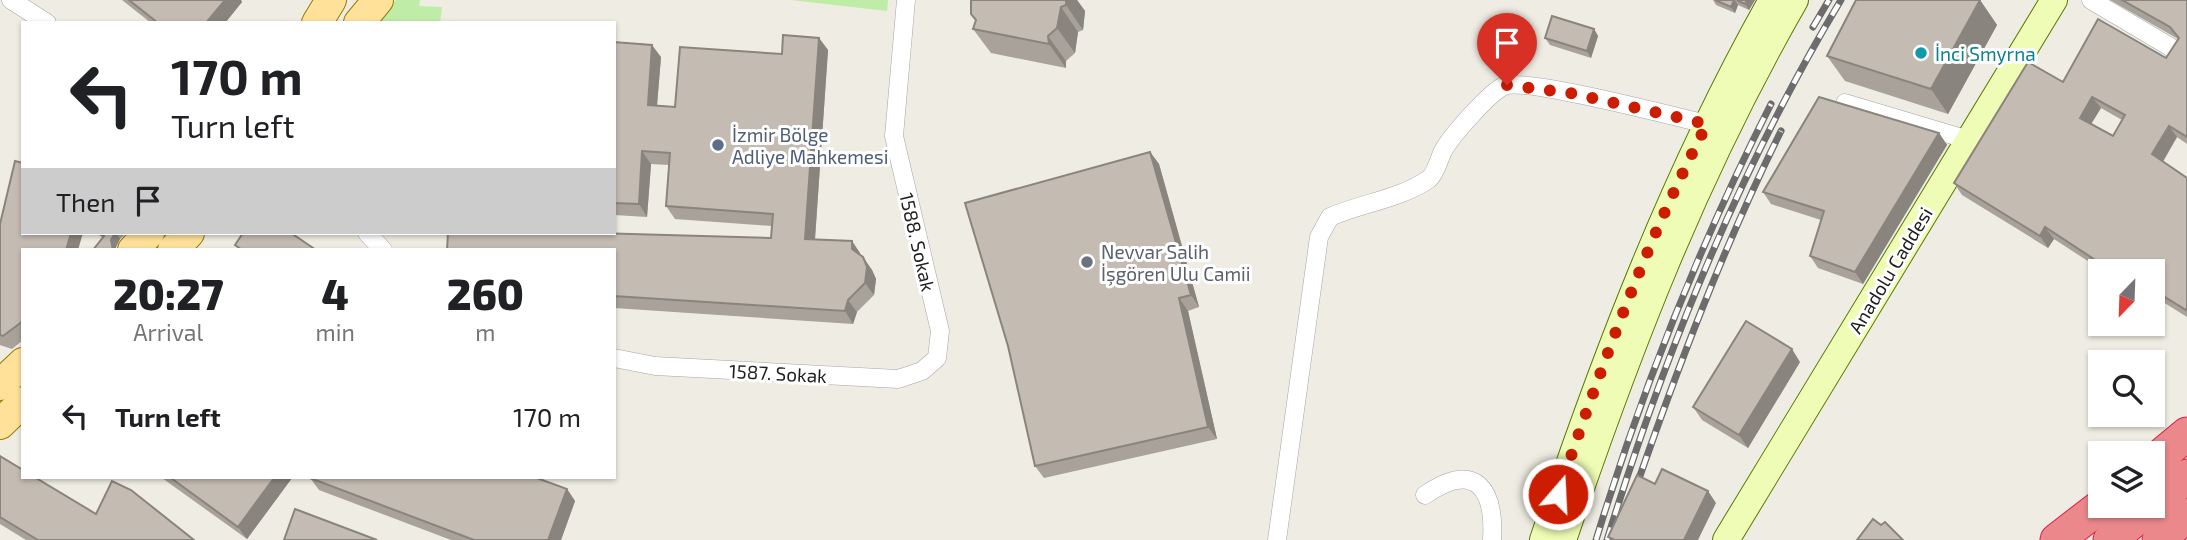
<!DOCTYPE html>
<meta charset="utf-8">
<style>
:root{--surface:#fff;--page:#f6f6f6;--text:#202124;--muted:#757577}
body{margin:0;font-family:"Exo 2",sans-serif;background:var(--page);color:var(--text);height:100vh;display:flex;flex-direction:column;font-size:26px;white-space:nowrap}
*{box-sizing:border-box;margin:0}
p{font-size:23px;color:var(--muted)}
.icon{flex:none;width:38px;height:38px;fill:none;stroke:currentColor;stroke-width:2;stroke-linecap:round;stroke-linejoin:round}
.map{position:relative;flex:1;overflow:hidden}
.panel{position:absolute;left:21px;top:248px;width:595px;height:231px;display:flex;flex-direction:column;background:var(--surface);border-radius:0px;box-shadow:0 2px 5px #0004}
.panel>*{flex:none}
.top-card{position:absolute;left:21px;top:21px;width:595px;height:214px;border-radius:0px;box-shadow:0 2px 5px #0004;background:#fff;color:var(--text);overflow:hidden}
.needle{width:46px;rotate:203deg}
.fabs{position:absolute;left:2088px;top:259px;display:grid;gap:14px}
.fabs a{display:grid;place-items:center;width:77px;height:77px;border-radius:0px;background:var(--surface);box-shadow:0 2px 5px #0004;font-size:35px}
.pin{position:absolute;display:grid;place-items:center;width:60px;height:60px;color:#fff;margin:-72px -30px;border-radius:50% 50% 50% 0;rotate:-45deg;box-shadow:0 0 7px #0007}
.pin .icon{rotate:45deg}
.me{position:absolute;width:77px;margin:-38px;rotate:19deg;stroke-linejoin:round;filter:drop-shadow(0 0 5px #0008)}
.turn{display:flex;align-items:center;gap:24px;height:147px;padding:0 35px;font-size:32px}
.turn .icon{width:91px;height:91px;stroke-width:2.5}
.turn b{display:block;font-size:49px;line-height:60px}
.then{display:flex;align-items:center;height:66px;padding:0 35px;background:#0003;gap:14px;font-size:26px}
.eta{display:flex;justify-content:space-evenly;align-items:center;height:119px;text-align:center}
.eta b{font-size:42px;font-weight:800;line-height:49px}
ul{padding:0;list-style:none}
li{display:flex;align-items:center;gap:21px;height:98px;padding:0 35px}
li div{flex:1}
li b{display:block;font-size:26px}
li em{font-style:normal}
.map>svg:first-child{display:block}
</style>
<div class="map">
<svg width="2187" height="540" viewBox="0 0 2187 540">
<rect width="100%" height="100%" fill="#efede3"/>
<g fill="#bfeca7">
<path d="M 396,0 L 420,0 L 419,6 L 442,7 L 440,23 L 377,23 Z"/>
<path d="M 791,0 L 888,0 L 887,11 Z"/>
</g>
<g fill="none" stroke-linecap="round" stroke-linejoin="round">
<defs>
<g id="street">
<path d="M 11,0 L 47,23"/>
<path d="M 2091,0 L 2172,48"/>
<path d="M 1845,103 L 1969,140"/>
<path d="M 367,233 L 383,250"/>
<path d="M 614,358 L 655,366 L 898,379 L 922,371 L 937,358 L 940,331 L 894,136 L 906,0"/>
<path d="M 1425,495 C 1476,460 1495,489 1492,540"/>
<path d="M 1277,540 L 1319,237 L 1330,217 C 1362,203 1400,199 1429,179 C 1436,173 1439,159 1443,151 C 1451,136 1490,92 1504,86 C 1524,77 1676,117 1707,124"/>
</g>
<g id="secondary">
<path d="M 1543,540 C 1606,353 1675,172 1772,0"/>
<path d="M 1563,540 C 1628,349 1694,176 1795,0"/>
<path d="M 1726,540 L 2054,0"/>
</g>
<g id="primary">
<path d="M 317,23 L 331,0"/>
<path d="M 359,23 L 378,0"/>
<path d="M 133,250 L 149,233"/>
<path d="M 173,250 L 189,233"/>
<path d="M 0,385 L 23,363"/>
<path d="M 0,424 L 23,402"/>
</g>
<g id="highway">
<path d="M 2152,463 L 2187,434"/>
<path d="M 2152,505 L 2187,476"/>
<path d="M 2057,540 L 2101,506"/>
<path d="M 2110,540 L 2152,506"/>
<path d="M 2159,540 L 2187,515"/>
</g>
</defs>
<use href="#street" stroke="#a5a5a5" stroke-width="19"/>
<use href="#secondary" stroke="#5b7901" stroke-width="28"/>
<use href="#primary" stroke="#987b00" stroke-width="32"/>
<use href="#highway" stroke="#e11d44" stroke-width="35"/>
<use href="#street" stroke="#fff" stroke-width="18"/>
<use href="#secondary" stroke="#eefcb5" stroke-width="26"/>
<use href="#primary" stroke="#ffe199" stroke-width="30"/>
<use href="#highway" stroke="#ea888c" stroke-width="33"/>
<defs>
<g id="rail">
<path d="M 1813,27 L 1829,0"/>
<path d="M 1634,493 C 1677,369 1723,248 1781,131"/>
<path d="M 1596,540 C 1642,389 1700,244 1771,104"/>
<path d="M 1607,540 C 1665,352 1740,168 1841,0"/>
</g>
</defs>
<use href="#rail" stroke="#6c6c6c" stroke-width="7"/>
<use href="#rail" stroke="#fff" stroke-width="4.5" stroke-dasharray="13" stroke-linecap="butt"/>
</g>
<g fill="#a9a29a" fill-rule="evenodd">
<path d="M 122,0 L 241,0 L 242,2 L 225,23 L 151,23 Z"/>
<path d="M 1077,0 L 1085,11 L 1083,30 L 1078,32 L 1075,53 L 1066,61 L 1066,68 L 991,53 L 973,29 Z"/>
<path d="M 1713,0 L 1755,0 L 1749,10 L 1738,5 L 1735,13 L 1716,5 Z"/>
<path d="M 1980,0 L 1997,25 L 1948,114 L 1845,81 L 1827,56 Z"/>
<path d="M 2110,0 L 2187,0 L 2187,144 L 2177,137 L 2163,162 L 2187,178 L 2187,317 L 2155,297 L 2152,301 L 2152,271 L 2103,271 L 2054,239 L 2048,248 L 1962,195 L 1954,183 L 2063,82 L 2166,58 L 2178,39 ZM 2101,108 L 2122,120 L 2113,136 L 2091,124 Z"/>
<path d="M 1594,29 L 1598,36 L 1591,58 L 1550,45 L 1545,38 Z"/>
<path d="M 819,38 L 828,50 L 815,240 L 852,241 L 861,255 L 872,270 L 876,279 L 874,295 L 857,312 L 853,324 L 614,308 L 614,250 L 771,238 L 772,226 L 675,219 L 666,206 L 669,165 L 651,164 L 647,217 L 614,215 L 614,42 L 661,57 L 657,105 L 675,107 L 782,54 Z"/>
<path d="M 1939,133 L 1947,145 L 1863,284 L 1818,268 L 1810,256 L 1821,220 L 1771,204 L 1763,192 Z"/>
<path d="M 1150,152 L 1159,164 L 1199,307 L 1188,311 L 1217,439 L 1044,478 L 1035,466 Z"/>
<path d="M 0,224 L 23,250 L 23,340 L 12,349 L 0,345 Z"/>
<path d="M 96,233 L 126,233 L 120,239 L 116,247 Z"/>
<path d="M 1800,362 L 1748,448 L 1702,420 L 1693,407 Z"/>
<path d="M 0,456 L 96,514 L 194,540 L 26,540 L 0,524 Z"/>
<path d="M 162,478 L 292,478 L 247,539 Z"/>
<path d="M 310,478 L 567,489 L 575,501 L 561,540 L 451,540 L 319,490 Z"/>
</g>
<g fill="#89847d">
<path d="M 225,0 L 241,0 L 242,2 L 225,23 L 206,23 Z"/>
<path d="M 1066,0 L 1077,0 L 1085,11 L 1083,30 L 1066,5 Z"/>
<path d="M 1734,0 L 1735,0 L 1738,5 L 1735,13 L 1731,7 Z"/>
<path d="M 1747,0 L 1755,0 L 1749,10 L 1745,4 Z"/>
<path d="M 1980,0 L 1997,25 L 1948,114 L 1931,89 Z"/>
<path d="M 1061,7 L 1078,32 L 1075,53 L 1057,28 Z"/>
<path d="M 1594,29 L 1598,36 L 1591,58 L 1587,51 Z"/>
<path d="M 1048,36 L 1066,61 L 1066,68 L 1049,44 Z"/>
<path d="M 819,38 L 828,50 L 814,252 L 805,239 Z"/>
<path d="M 652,45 L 661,57 L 656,117 L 648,105 Z"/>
<path d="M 2092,97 L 2101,108 L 2088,129 L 2080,118 Z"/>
<path d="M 2169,126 L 2177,137 L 2160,166 L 2152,154 Z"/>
<path d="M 1939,133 L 1947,145 L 1863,284 L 1855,272 Z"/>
<path d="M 642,151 L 651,164 L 647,217 L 639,204 Z"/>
<path d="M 1150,152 L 1159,164 L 1199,307 L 1191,295 Z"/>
<path d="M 2045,227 L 2054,239 L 2048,248 L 2040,236 Z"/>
<path d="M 71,233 L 83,233 L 78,250 L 66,250 Z"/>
<path d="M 115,233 L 116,233 L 120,239 L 116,247 L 116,250 L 113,250 L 111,240 Z"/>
<path d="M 852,241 L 860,253 L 861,261 L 852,249 Z"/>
<path d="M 863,257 L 872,270 L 876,279 L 874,295 L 865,283 Z"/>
<path d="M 1179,298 L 1188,311 L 1217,439 L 1208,427 Z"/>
<path d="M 848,300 L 857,312 L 853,324 L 845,311 Z"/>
<path d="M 1792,349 L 1800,362 L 1748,448 L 1739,435 Z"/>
<path d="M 274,478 L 292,478 L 247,539 L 238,527 Z"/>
<path d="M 567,489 L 575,501 L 561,540 L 548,540 Z"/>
<path d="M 1708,491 L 1716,503 L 1698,540 L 1684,540 Z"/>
</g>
<g fill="#c4bcb3" stroke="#89847d" stroke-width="2" fill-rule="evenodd">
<path d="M 129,0 L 225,0 L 206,23 L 158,23 Z"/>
<path d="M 971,0 L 1066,0 L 1066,5 L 1061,7 L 1057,28 L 1048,36 L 1049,44 L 973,29 L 976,20 L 971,14 Z"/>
<path d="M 1715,0 L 1734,0 L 1731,7 Z"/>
<path d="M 1737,0 L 1747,0 L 1745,4 Z"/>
<path d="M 1856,0 L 1980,0 L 1931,89 L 1827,56 Z"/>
<path d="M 2122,0 L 2187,0 L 2187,137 L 2169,126 L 2152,154 L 2187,178 L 2187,308 L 2186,310 L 2152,289 L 2152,271 L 2112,271 L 2045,227 L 2040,236 L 1954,183 L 2028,62 L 2063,82 L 2098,19 L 2166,58 L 2179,38 L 2170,27 ZM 2092,97 L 2125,115 L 2113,136 L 2080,118 Z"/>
<path d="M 1552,16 L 1594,29 L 1587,51 L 1545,38 Z"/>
<path d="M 783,35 L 819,38 L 805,239 L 852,241 L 852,249 L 863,257 L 867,267 L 865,283 L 848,300 L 845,311 L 614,296 L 614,250 L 447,250 L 448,233 L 596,233 L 771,238 L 773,214 L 666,206 L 670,153 L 642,151 L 639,204 L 614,203 L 614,42 L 652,45 L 648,105 L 675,107 L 680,47 L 782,54 Z"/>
<path d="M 1819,97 L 1939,133 L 1855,272 L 1810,256 L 1824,211 L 1763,192 Z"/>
<path d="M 1150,152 L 1191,295 L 1179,298 L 1208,427 L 1035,466 L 1008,346 L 965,203 Z"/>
<path d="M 15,161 L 23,163 L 23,233 L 71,233 L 66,250 L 23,250 L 23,321 L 3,336 L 0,335 L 0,224 Z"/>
<path d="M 99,233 L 115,233 L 111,240 L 113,250 L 93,250 L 104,236 Z"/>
<path d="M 243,233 L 291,233 L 316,250 L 242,250 L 235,245 Z"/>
<path d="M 1746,321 L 1792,349 L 1739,435 L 1693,407 Z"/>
<path d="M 0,456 L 23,470 L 23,478 L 36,478 L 96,514 L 112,481 L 131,490 L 194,540 L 38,540 L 0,517 Z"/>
<path d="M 1662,469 L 1708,491 L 1684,540 L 1612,540 L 1613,539 L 1608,537 L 1637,475 L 1655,484 Z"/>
<path d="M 171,478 L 274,478 L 238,527 Z"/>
<path d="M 310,478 L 537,478 L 567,489 L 548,540 L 474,540 Z"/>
<path d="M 295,509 L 377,540 L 284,540 Z"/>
<path d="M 1873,519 L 1881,525 L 1885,522 L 1903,540 L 1857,540 Z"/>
</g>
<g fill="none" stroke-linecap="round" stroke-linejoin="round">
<path stroke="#cc1d00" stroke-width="12" stroke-dasharray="0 21.6" d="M 1507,85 L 1570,93 L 1707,124 C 1646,242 1601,368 1558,494"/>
</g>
<circle fill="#0f9aa8" stroke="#fff" stroke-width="2.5" cx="1921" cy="53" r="7"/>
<circle fill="#5c6f8a" stroke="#fff" stroke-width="2.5" cx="718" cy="145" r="7"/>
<circle fill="#6b7280" stroke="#fff" stroke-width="2.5" cx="1087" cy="262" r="7"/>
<g text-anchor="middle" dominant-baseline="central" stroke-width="6" stroke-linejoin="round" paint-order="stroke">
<g font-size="19" fill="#0d838f" stroke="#fff" text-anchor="start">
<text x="1935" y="53">İnci Smyrna</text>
</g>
<g font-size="19" fill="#4e5e75" stroke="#fff" text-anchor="start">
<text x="732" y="134">İzmir Bölge<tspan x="732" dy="22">Adliye Mahkemesi</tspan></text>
</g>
<g font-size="19" fill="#1e1e1e" stroke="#fff">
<text transform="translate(918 242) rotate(77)">1588. Sokak</text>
<text transform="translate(1890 270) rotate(-59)">Anadolu Caddesi</text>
<text transform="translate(778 373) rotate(3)">1587. Sokak</text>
</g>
<g font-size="19" fill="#5b616d" stroke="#fff" text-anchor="start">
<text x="1101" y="251">Nevvar Salih<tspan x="1101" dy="22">İşgören Ulu Camii</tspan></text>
</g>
</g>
</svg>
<div class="fabs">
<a><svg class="needle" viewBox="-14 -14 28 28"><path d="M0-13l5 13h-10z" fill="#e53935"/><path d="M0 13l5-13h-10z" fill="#757577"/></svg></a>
<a><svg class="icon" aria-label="search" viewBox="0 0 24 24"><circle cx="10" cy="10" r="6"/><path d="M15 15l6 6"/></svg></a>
<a><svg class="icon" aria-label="layers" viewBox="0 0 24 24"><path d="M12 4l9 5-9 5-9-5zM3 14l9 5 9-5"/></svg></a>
</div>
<div class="pin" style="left:1507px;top:85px;background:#d93025"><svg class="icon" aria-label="arrive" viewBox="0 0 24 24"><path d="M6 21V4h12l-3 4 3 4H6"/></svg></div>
<svg class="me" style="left:1558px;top:494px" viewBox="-20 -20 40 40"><circle r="17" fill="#cc1d00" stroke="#fff" stroke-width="3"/><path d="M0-11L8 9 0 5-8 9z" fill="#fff"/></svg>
<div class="top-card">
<div class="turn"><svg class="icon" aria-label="left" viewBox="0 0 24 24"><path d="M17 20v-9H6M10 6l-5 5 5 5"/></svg><div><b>170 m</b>Turn left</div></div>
<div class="then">Then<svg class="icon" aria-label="arrive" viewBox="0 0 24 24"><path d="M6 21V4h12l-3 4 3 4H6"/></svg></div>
</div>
<section class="panel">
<div class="eta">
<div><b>20:27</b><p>Arrival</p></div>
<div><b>4</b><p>min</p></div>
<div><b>260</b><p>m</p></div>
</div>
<ul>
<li><svg class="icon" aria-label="left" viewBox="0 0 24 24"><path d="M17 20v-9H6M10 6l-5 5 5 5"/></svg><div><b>Turn left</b></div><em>170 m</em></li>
</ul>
</section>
</div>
